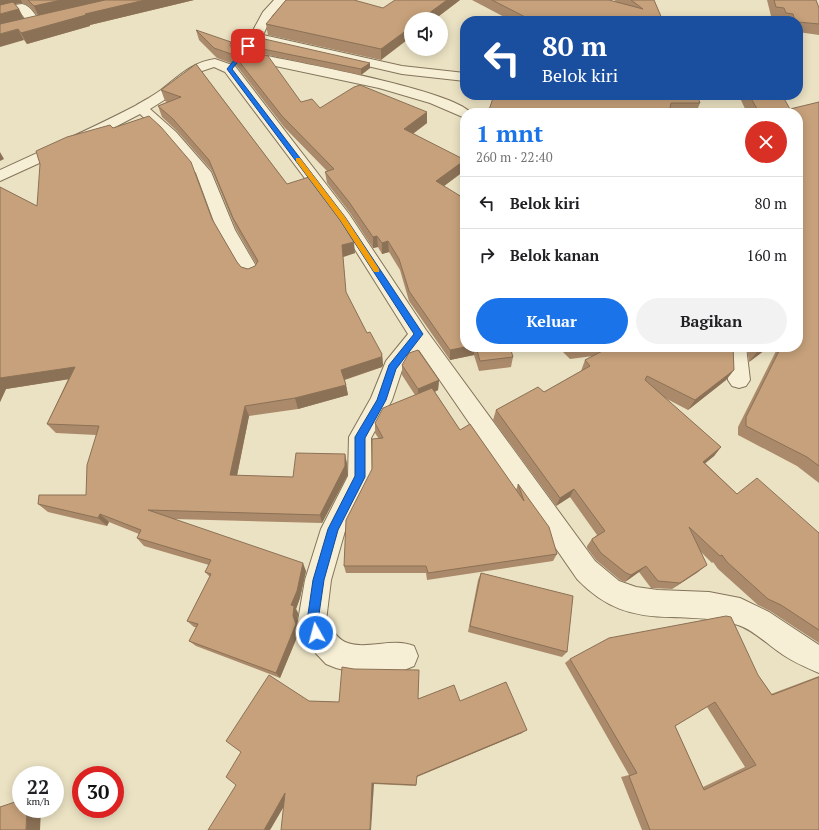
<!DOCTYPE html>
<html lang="id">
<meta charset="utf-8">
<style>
:root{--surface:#fff;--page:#f2f2f2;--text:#202124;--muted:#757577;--line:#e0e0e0;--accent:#1a73e8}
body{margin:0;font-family:"PT Serif",serif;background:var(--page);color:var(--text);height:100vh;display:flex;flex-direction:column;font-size:15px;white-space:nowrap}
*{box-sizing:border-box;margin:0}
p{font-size:13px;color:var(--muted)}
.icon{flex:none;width:22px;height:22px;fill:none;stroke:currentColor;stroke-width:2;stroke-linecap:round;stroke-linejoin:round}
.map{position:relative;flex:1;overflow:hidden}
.drawer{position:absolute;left:460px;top:108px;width:343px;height:244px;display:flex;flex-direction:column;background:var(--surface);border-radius:16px;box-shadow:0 2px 10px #0003}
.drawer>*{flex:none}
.guide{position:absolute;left:460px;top:16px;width:343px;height:84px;border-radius:16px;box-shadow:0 2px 10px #0003;background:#1a4fa0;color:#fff;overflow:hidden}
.controls{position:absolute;left:404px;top:12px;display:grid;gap:8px}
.controls a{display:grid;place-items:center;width:44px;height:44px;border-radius:50%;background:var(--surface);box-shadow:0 2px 10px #0003;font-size:20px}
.speed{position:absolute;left:12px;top:766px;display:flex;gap:8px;font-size:20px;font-weight:700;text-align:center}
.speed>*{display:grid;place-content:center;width:52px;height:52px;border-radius:50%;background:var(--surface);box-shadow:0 2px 10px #0003;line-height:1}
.speed small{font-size:10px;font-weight:400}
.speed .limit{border:6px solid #d22;background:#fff;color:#111}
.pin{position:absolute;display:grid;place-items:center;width:34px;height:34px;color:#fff;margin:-17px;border-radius:8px;box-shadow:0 2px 6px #0006}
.me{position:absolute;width:44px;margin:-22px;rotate:353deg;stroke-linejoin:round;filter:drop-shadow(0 0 3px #0008)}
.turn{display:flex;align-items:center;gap:14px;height:84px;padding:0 16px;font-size:18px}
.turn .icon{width:52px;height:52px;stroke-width:2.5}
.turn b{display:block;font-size:28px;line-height:34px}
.round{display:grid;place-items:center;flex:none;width:42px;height:42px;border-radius:21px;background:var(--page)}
.headline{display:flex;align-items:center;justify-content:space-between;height:68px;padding:0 16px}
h1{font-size:24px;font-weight:700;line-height:30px;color:var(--accent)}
.primary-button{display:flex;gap:8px;margin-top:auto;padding:8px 16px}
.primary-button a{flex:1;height:46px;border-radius:24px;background:var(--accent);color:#fff;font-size:16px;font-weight:700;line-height:46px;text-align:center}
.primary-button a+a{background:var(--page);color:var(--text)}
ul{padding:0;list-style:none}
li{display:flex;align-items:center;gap:12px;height:52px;padding:0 16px;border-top:1px solid var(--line)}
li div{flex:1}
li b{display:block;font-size:15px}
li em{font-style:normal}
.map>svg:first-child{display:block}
</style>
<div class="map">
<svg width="819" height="830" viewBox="0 0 819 830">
<rect width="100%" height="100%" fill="#ebe2c3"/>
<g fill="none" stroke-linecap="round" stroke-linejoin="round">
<defs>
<g id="street">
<path d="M 274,0 L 286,0 L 272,16 L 263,35 L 402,66 L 465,73 L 465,81 L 402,74 L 259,41 L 251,51 L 243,51 L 241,48 L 250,36 L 263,12 Z"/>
<path d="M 22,4 C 31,6 36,16 41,23 L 39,26 L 31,26 L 19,11 L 0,15 L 0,7 Z"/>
<path d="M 242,51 C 280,59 452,89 471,113 L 465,113 L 465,118 L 430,103 L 379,88 L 237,58 L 236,55 L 237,52 Z"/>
<path d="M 215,59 L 235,66 L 349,214 L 426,330 L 595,561 L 619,581 L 636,587 L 658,590 L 709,592 L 740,598 L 769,612 L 819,645 L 819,673 C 805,667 791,661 779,652 C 766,643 753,630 738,625 C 717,618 694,618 672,617 C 632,617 605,608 577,579 L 419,350 L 402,370 L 392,400 L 371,438 L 372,477 L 345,531 L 331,580 L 326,621 L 327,624 C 332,630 338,639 345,642 C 366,651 392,637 414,646 L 418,656 L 414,666 L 404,670 L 356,673 L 336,668 L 326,664 L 306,643 L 298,621 L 305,580 L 321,529 L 348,476 L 349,437 L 371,398 L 386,361 L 408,334 L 337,221 L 225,72 L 214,67 L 202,71 L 169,97 L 150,109 L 176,132 L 211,172 L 235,230 L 260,273 L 257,277 L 251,279 L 245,277 L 242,273 L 217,230 L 196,173 L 166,138 L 140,114 L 92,139 L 0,181 L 0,170 C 45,149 91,129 135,106 C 143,101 153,96 161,90 C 178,77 192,62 215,59 Z"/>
<path d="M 726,347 L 746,347 L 750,380 L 746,386 L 739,388 L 732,386 L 728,380 Z"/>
</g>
</defs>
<use href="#street" stroke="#83745b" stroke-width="2"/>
<use href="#street" fill="#f6efd5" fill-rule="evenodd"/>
</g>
<g fill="#aa8a6a" fill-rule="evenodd">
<path d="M 0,0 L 194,0 L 90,25 L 90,26 L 27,44 L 24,40 ZM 22,3 L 29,6 L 38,16 L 24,19 L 19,9 L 15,4 Z"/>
<path d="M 460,0 L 435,19 L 411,19 L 381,60 L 268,35 L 266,24 L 383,8 Z"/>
<path d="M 472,0 L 609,0 L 617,2 L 614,0 L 654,0 L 663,21 L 512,21 Z"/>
<path d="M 767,0 L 816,0 L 819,8 L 819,35 L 798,32 L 798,21 L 780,21 L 779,17 L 771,16 Z"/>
<path d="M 196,30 L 232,49 L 301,102 L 320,108 L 427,112 L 427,123 L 413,134 L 464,171 L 444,186 L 465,347 L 519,347 L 510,348 L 513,357 L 511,367 L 479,371 L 474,355 L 450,360 L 409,301 L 400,270 L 389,252 L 382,254 L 378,247 L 373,248 L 350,213 L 327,183 L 325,172 L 327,171 L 284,127 L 236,65 L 217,58 L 199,40 Z"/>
<path d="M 253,47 L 370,68 L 361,75 L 254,52 Z"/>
<path d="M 196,64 L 287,184 L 355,253 L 343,257 L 346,293 L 367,333 L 382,354 L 383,365 L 382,367 L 345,380 L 348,395 L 298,409 L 249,416 L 237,476 L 293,477 L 345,454 L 347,464 L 347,476 L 322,523 L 174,519 L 306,571 L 300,598 L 296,609 L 298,613 L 297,622 L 300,630 L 280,678 L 196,646 L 189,641 L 196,627 L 194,627 L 187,621 L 210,577 L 205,572 L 209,565 L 144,546 L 137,538 L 139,534 L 109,522 L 107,526 L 48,512 L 38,504 L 86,495 L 96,435 L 56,433 L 47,424 L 68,379 L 6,389 L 0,402 L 0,187 L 37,206 L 113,128 L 212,219 L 237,262 L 241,267 L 248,269 L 255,266 L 256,264 L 236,229 L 212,171 L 177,131 L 162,117 L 158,106 L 167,102 L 165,101 L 161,90 Z"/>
<path d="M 494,95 L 700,103 L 696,113 L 488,113 Z"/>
<path d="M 741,95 L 749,95 L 790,109 L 819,102 L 819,483 L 797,466 L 738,435 L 738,427 L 778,347 L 798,347 L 798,113 L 747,113 L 740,98 Z"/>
<path d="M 558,347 L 733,347 L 734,370 L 726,380 L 688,410 L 665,398 L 721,447 L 714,456 L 705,463 L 737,494 L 819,533 L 819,643 L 770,611 L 758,605 L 718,569 L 713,562 L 712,563 L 701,552 L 698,572 L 672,589 L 651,588 L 639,572 L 625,582 L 620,580 L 596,560 L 587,548 L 587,546 L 592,539 L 597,535 L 570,497 L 556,506 L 493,420 L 496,410 L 544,392 L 581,371 L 585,360 L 593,356 L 570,359 Z"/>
<path d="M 747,347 L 769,347 L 749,362 Z"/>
<path d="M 402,365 L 439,380 L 438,390 L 435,392 L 460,430 L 516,490 L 518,484 L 557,554 L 553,561 L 427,580 L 426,573 L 346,573 L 344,566 L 372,469 L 379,439 L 375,433 L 375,423 L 415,395 L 402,375 Z"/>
<path d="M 481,573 L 567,652 L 562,657 L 468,632 L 478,580 Z"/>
<path d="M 570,659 L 758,675 L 771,694 L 819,676 L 819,830 L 642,830 L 621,777 L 629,775 L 565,663 ZM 707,707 L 745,767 L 703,787 L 675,726 Z"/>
<path d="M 418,699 L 460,701 L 522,733 L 417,777 L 416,786 L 374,784 L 284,806 L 270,830 L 309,701 L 339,702 Z"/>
</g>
<g fill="#8b7156">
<path d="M 0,0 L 21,0 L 22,3 L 0,6 Z"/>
<path d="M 61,0 L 114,0 L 39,17 L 34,6 Z"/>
<path d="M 145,0 L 194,0 L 90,25 L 90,26 L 27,44 L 21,33 L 85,14 Z"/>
<path d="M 447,0 L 460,0 L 435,19 L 421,19 Z"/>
<path d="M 19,9 L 24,20 L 0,26 L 0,14 Z"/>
<path d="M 411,27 L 411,37 L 381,60 L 381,49 Z"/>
<path d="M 18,29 L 24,40 L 0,47 L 0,34 Z"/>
<path d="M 370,63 L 370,68 L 361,75 L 361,69 Z"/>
<path d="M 427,112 L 427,123 L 404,140 L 404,129 Z"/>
<path d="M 0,152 L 4,159 L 0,161 Z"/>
<path d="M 465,160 L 464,171 L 436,192 L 436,181 Z"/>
<path d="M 377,236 L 378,247 L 373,248 L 373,237 Z"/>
<path d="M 388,241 L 389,252 L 382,254 L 382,243 Z"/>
<path d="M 354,242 L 355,253 L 343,257 L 347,303 L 342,245 Z"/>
<path d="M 465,347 L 475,347 L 474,355 L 450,360 L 450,350 Z"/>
<path d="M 764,347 L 769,347 L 749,362 L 757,352 Z"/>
<path d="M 382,354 L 383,365 L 382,367 L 343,380 L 341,370 Z"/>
<path d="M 75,367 L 83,377 L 6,389 L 0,402 L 0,378 Z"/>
<path d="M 734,370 L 726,380 L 688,410 L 695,400 Z"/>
<path d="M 439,380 L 438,390 L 418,399 L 418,389 Z"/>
<path d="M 346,385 L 348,395 L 298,409 L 295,398 Z"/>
<path d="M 245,406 L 249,416 L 235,485 L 230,475 Z"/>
<path d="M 721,447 L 714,456 L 696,471 L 703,462 Z"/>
<path d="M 345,454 L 347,464 L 347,476 L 322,523 L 320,515 Z"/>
<path d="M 574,489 L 570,497 L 556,506 L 560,498 Z"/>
<path d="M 100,514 L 109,522 L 107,526 L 98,518 Z"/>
<path d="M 303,563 L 306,571 L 300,598 L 296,609 L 298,613 L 297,622 L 300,630 L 280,678 L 276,673 L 293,616 L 291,605 Z"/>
<path d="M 707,565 L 698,572 L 672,589 L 680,583 Z"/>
<path d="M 646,566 L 639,572 L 625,582 L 631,575 Z"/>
<path d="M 527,730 L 522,733 L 416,777 L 417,776 Z"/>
<path d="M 372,783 L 374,784 L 371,830 L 370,830 Z"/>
<path d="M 285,793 L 291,794 L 270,830 L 264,830 Z"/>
<path d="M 27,809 L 41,809 L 40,830 L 26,830 Z"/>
</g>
<g fill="#c6a17b" stroke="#8b7156" fill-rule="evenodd">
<path d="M 28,0 L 61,0 L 34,6 Z"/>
<path d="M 105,0 L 145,0 L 85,14 L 86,15 L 21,33 L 18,29 L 0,34 L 0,24 Z"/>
<path d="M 286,0 L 354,0 L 383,8 L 395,0 L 447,0 L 421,19 L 411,19 L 411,27 L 381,49 L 266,24 Z"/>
<path d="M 492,0 L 609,0 L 643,9 L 631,0 L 654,0 L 663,21 L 533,21 Z"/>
<path d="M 774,0 L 816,0 L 819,8 L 819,24 L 798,22 L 798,21 L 795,21 L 793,14 L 786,13 L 784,8 L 776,7 Z"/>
<path d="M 13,2 L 19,9 L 0,14 L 0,5 Z"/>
<path d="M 196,30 L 231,42 L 230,45 L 232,49 L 268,56 L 301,102 L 312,99 L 320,108 L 354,87 L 360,85 L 427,112 L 404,129 L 465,160 L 436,181 L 465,199 L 465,347 L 450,350 L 409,291 L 399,259 L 388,241 L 382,243 L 377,236 L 373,237 L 349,202 L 325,172 L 334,169 L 282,116 L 234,55 L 214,48 Z"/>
<path d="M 260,38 L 370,63 L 361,69 L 253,47 Z"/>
<path d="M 196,64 L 287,184 L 309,177 L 334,210 L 354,242 L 342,245 L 346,292 L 367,333 L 370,332 L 382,354 L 381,357 L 341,370 L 346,385 L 295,398 L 245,406 L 230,475 L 293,477 L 296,453 L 345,454 L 345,466 L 320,515 L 148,510 L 303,563 L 297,591 L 291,605 L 294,606 L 293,616 L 296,624 L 276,673 L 189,641 L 198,624 L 187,621 L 211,574 L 205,572 L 211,560 L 137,538 L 141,530 L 100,514 L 98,518 L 38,504 L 39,495 L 86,495 L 87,465 L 99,426 L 47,424 L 75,367 L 0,378 L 0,187 L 37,206 L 40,164 L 36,151 L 67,137 L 110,125 L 113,128 L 149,116 L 161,127 L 191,162 L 212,219 L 237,262 L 241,267 L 248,269 L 255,266 L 258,261 L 233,218 L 209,160 L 173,119 L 158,106 L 181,97 L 161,90 Z"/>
<path d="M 494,95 L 697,95 L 700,103 L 671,103 L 669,113 L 488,113 Z"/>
<path d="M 749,95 L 782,95 L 790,109 L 819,102 L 819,466 L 807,457 L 746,426 L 746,417 L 781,347 L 798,347 L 798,113 L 760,113 L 756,107 Z"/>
<path d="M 476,347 L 510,347 L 513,357 L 480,361 Z"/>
<path d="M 572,347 L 591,347 L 574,349 Z"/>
<path d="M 610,347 L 733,347 L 734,370 L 695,400 L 647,376 L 645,380 L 721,447 L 703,462 L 737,494 L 757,478 L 819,533 L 819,630 L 781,605 L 768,599 L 727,562 L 722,555 L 720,556 L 689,527 L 707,565 L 680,583 L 658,581 L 646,566 L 631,575 L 626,573 L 601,553 L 592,540 L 592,539 L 605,531 L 574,489 L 560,498 L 496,410 L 538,387 L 544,392 L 590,366 L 585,360 Z"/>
<path d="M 756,347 L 764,347 L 757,352 Z"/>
<path d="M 418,350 L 439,380 L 418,389 L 402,365 L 409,353 Z"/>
<path d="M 432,388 L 460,430 L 470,424 L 524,501 L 518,484 L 549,527 L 557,554 L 428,573 L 426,566 L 344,566 L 346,520 L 372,469 L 372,439 L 383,438 L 375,423 L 383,408 Z"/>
<path d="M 481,573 L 573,596 L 567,652 L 470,626 Z"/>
<path d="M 726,616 L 731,617 L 758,675 L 772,695 L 819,677 L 819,830 L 650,830 L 629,776 L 637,773 L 570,659 L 609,638 ZM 715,702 L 756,765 L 704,790 L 675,726 Z"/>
<path d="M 342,667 L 354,669 L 419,670 L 418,699 L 454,685 L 460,701 L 506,682 L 527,730 L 417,776 L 416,785 L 372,783 L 370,830 L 281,830 L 285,793 L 264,830 L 208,830 L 236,785 L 226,777 L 241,752 L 226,741 L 269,675 L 309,701 L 339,702 Z"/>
<path d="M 21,800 L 21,809 L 27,809 L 26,830 L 0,830 L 0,807 Z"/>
</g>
<path fill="#1a73e8" stroke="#114b97" d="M 246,45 L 251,46 L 232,69 L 345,217 L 423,334 L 396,369 L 386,400 L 365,438 L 365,477 L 338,530 L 324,580 L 318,621 L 322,633 L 320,637 L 316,639 L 312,637 L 307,621 L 313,580 L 328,529 L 355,476 L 355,437 L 377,400 L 389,365 L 414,334 L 340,220 L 227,69 Z"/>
<path fill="#f59e0b" d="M 296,158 L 300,158 L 345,217 L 379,269 L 379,272 L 374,272 L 340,220 L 296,161 Z"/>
</svg>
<div class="controls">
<a><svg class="icon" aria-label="sound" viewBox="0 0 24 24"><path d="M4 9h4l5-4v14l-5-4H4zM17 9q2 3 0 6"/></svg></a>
</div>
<div class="speed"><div>22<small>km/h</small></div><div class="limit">30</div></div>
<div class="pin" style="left:248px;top:46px;background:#d93025"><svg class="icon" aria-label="arrive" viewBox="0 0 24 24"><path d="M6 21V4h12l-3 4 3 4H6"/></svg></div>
<svg class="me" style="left:316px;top:633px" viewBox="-20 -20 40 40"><circle r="17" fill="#1a73e8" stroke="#fff" stroke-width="3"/><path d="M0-11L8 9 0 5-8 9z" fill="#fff"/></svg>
<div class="guide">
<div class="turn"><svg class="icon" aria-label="left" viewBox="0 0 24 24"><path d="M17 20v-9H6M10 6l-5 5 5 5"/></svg><div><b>80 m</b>Belok kiri</div></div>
</div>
<section class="drawer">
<div class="headline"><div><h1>1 mnt</h1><p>260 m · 22:40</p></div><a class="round" style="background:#d93025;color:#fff"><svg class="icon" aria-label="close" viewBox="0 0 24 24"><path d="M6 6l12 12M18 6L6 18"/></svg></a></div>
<ul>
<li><svg class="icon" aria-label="left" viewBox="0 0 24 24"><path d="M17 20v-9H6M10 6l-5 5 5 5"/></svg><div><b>Belok kiri</b></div><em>80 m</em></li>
<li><svg class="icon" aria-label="right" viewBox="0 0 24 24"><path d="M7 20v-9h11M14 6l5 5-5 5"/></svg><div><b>Belok kanan</b></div><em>160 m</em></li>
</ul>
<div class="primary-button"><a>Keluar</a><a>Bagikan</a></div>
</section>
</div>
